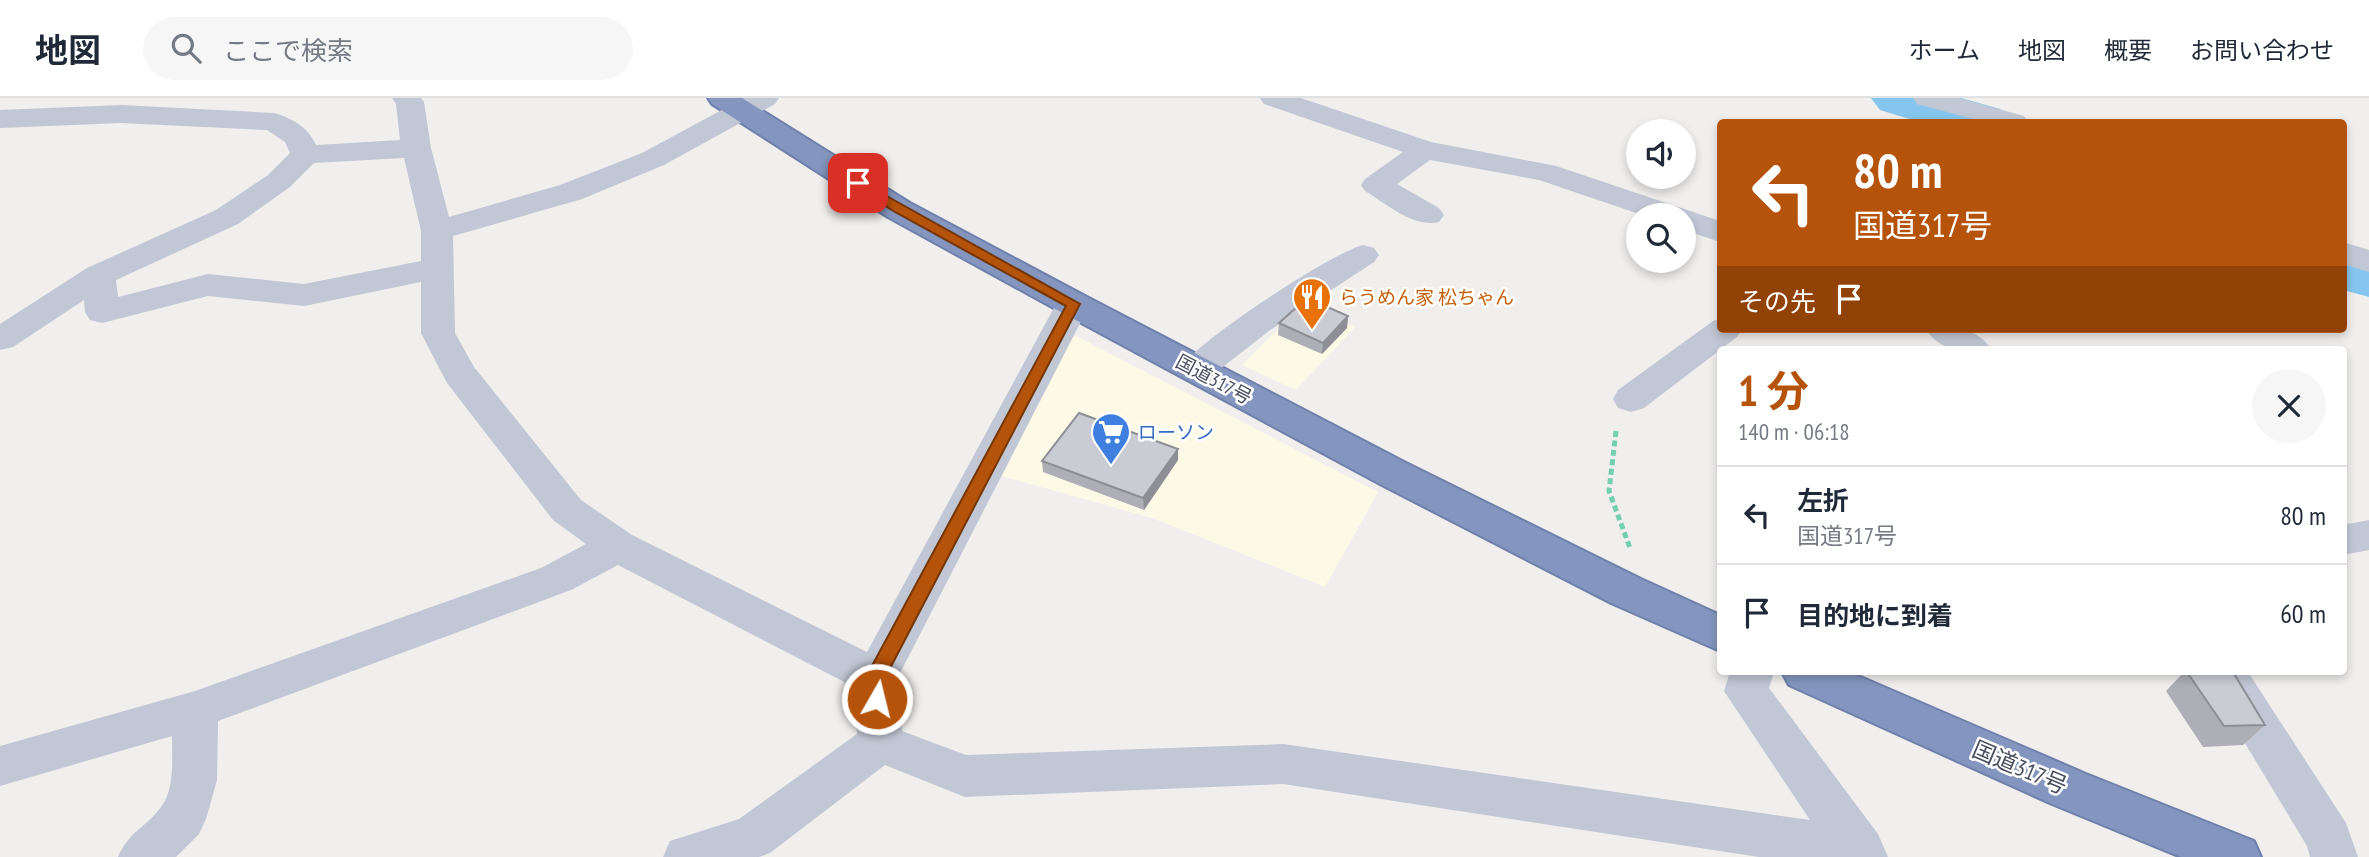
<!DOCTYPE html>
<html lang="ja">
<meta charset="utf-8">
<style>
:root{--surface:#fff;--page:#f6f6f7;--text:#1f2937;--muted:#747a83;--line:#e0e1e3;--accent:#b45309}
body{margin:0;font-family:"PT Sans Narrow","Noto Sans JP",sans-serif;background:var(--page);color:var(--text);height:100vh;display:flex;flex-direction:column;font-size:26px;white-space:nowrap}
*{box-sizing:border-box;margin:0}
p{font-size:23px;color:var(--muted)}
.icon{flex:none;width:38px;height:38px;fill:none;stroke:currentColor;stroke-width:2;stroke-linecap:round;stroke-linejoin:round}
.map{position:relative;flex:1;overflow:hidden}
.sheet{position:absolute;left:1717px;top:248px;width:630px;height:329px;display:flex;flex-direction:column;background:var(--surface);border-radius:7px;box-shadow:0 4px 10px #0003}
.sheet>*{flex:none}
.guide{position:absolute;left:1717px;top:21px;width:630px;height:214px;border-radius:7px;box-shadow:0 4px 10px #0003;background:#b45309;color:#fff;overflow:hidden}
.buttons{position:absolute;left:1626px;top:21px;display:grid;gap:14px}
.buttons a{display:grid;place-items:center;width:70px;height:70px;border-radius:50%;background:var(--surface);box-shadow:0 4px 10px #0003;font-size:35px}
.pin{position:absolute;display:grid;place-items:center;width:60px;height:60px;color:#fff;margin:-30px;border-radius:14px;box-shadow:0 4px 10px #0006}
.me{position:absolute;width:77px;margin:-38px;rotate:8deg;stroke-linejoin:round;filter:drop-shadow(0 0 5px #0008)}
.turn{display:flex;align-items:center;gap:24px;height:147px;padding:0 21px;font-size:32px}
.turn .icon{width:91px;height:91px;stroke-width:2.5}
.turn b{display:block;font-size:49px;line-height:60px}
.then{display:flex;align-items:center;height:66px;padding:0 21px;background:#0003;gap:14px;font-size:26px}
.round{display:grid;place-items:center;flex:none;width:74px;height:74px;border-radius:37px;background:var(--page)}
.overview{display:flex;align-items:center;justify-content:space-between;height:119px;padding:0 21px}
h1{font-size:42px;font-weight:700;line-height:52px;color:var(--accent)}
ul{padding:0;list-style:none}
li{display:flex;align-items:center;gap:21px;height:98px;padding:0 21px;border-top:2px solid var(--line)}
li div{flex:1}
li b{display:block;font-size:26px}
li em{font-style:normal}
header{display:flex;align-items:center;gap:42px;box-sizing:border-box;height:98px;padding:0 35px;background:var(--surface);border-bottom:2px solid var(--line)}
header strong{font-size:33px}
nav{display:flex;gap:38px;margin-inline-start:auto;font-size:24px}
.search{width:490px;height:63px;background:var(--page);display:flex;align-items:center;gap:18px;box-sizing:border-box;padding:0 24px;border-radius:38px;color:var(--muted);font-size:26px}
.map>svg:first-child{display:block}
</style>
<header>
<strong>地図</strong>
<div class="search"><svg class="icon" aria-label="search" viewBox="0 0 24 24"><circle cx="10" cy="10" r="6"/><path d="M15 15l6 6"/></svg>ここで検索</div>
<nav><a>ホーム</a><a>地図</a><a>概要</a><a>お問い合わせ</a></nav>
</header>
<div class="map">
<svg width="2369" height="759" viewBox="0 0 2369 759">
<rect width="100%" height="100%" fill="#f1eeee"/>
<g fill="#fcfae6">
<path d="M 1302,207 L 1355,229 L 1296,292 L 1242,267 Z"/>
<path d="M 1072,236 L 1378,394 L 1325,489 L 1152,420 L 1002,378 Z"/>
</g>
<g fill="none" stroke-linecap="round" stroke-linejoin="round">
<g fill="#86c6ee" fill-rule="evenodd">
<path d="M 1871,0 L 1961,0 L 2000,11 L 2008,24 L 1919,24 L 1880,12 Z"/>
<path d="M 2343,146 L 2369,153 L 2369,199 L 2343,192 Z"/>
</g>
<defs>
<g id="highway">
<path d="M 708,0 L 742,0 L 910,105 L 1085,198 L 1408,366 L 1641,481 L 1720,517 L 1720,553 L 1611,505 L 1380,386 L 1061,214 L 888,119 L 712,6 Z"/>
<path d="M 1782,574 L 1849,574 L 2086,676 L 2254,743 L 2261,759 L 2181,759 L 2052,706 L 1789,587 Z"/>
</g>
</defs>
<use href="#highway" stroke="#6f81aa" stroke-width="4"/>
<path stroke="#72cfb2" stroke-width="5" stroke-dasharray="6 3.5" stroke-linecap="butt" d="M 1616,333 L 1609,393 L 1630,450"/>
<g fill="#c1c7d4" fill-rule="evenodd">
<path d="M 392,0 L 421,0 L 424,4 L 431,50 L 449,119 L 560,87 L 642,55 L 744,0 L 779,0 L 775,6 L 664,67 L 582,101 L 453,138 L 455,235 L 474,269 L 581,402 L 632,437 L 867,554 L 1056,206 L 1061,198 L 1073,195 L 1085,198 L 1090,206 L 898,579 L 902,633 L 966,657 L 1283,646 L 1810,722 L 1724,593 L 1730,574 L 1774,574 L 1769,590 L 1878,736 L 1888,759 L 1759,759 L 1283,686 L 965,699 L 885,667 L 770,755 L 759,759 L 663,759 L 670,743 L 739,721 L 857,636 L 854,589 L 618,467 L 571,492 L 218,623 L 217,682 L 206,721 L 199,736 L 176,759 L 118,759 C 129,733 147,729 161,709 C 175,691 172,660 172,638 L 0,688 L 0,648 L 195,593 L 541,470 L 586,446 L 553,422 L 447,285 L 421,235 L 421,184 L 304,208 L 208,198 L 102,225 L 90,222 L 85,214 L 84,202 L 13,249 L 0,252 L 0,226 L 87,170 L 216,112 L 268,77 L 290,55 L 285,44 L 267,32 L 121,25 L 0,30 L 0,12 L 121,7 L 274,15 C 292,20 309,30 316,47 L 400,42 L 396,6 ZM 404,60 L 421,133 L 421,163 L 304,186 L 208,176 L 118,199 L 116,182 L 238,126 L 290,89 L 314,65 Z"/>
<path d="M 1260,0 L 1301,0 L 1431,44 L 1556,68 L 1720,123 L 1720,144 L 1684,132 L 1684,117 L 1642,117 L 1539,82 L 1430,62 L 1397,86 L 1439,110 L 1444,117 L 1439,124 C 1413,130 1387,106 1365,93 L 1361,87 L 1365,81 L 1403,54 L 1264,6 Z"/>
<path d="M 1913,0 L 1959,0 L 2024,18 L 2028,24 L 1984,24 L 1917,6 Z"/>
<path d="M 2343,144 L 2369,152 L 2369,174 L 2343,166 Z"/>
<path d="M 1363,147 L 1374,150 L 1379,157 L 1374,164 L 1269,233 L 1210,279 L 1197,283 L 1184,279 L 1179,271 C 1196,244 1331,155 1363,147 Z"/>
<path d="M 1720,221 L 1720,231 L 1742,231 L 1737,239 L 1644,310 L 1631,314 L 1618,310 L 1613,301 L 1618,292 L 1713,223 Z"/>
<path d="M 1926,231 C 1952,231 1976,227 1992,252 C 1965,252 1941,256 1926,231 Z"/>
<path d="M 2369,422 L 2369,452 L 2343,457 L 2343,427 Z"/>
<path d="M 2202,574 L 2248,574 L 2346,725 L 2358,759 L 2310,759 L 2307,748 Z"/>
</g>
<use href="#highway" fill="#8496bf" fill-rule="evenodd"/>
</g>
<g fill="#aeafb6">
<path d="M 1348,218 L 1347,230 L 1322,256 L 1278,237 L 1279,225 Z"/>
<path d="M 1178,351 L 1178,362 L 1144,412 L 1043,374 L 1042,363 Z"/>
<path d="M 2184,574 L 2233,574 L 2265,627 L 2243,647 L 2203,649 L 2166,593 Z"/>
</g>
<g fill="#8d8f94">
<path d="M 1348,218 L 1347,230 L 1322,256 L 1323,245 Z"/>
<path d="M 1178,351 L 1178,362 L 1144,412 L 1143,400 Z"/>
</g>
<g fill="#caccd4" stroke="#8d8f94" stroke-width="2">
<path d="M 1307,200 L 1348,218 L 1323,245 L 1279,225 Z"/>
<path d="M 1079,315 L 1178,351 L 1143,400 L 1042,363 Z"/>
<path d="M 2187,574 L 2233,574 L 2265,627 L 2224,628 Z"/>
</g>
<path fill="#b45309" stroke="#753606" stroke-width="2" d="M 858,82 L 1080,206 L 885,580 L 886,601 L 884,607 L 877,609 L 871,607 L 866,579 L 1066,208 L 895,114 L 853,88 L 852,85 Z"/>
<defs>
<symbol id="restaurant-pin" viewBox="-11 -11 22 30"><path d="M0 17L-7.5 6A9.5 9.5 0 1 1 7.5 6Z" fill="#e8710a" stroke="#fff"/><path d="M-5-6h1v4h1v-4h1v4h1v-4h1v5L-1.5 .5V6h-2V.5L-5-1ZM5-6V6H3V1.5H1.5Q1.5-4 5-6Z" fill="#fff"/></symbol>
<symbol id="supermarket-pin" viewBox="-11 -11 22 30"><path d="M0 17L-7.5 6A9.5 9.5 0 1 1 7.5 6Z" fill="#3f7fe0" stroke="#fff"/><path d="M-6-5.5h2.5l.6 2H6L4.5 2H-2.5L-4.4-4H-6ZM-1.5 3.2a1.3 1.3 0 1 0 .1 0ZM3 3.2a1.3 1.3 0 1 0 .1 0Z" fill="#fff"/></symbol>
</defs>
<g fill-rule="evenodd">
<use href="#restaurant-pin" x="1290" y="177" width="44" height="60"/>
<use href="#supermarket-pin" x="1089" y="312" width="44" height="60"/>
</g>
<g text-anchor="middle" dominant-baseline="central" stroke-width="5" stroke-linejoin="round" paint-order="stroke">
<g font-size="19" fill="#c56008" stroke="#fff" text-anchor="start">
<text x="1339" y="199">らうめん家 松ちゃん</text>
</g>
<g font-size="19" fill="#464d5c" stroke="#fff">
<text transform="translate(1214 281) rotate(28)">国道317号</text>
</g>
<g font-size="19" fill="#366cbe" stroke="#fff" text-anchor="start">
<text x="1138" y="334">ローソン</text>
</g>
<g font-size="23" fill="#464d5c" stroke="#fff">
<text transform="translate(2020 669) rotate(23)">国道317号</text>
</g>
</g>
</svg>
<div class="buttons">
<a><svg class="icon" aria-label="sound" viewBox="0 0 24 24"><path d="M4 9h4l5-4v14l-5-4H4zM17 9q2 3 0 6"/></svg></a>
<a><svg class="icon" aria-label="search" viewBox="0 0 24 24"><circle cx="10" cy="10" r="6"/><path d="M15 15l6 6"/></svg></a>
</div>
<div class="pin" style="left:858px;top:85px;background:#d93025"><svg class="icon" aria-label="arrive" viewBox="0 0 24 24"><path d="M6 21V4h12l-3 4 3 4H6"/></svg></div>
<svg class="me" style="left:877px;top:601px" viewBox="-20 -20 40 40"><circle r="17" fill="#b45309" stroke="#fff" stroke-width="3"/><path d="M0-11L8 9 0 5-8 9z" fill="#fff"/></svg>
<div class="guide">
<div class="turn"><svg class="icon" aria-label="left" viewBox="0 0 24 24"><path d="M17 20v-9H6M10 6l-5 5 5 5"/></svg><div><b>80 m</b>国道317号</div></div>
<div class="then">その先<svg class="icon" aria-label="arrive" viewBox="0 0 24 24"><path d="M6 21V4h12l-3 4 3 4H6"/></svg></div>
</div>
<section class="sheet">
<div class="overview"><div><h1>1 分</h1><p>140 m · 06:18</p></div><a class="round"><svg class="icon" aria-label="close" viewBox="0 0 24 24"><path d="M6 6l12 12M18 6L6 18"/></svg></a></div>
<ul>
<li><svg class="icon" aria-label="left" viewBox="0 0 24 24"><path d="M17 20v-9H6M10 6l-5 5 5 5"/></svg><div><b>左折</b><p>国道317号</p></div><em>80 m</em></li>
<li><svg class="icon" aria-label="arrive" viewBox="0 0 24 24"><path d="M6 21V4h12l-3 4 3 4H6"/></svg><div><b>目的地に到着</b></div><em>60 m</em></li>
</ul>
</section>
</div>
